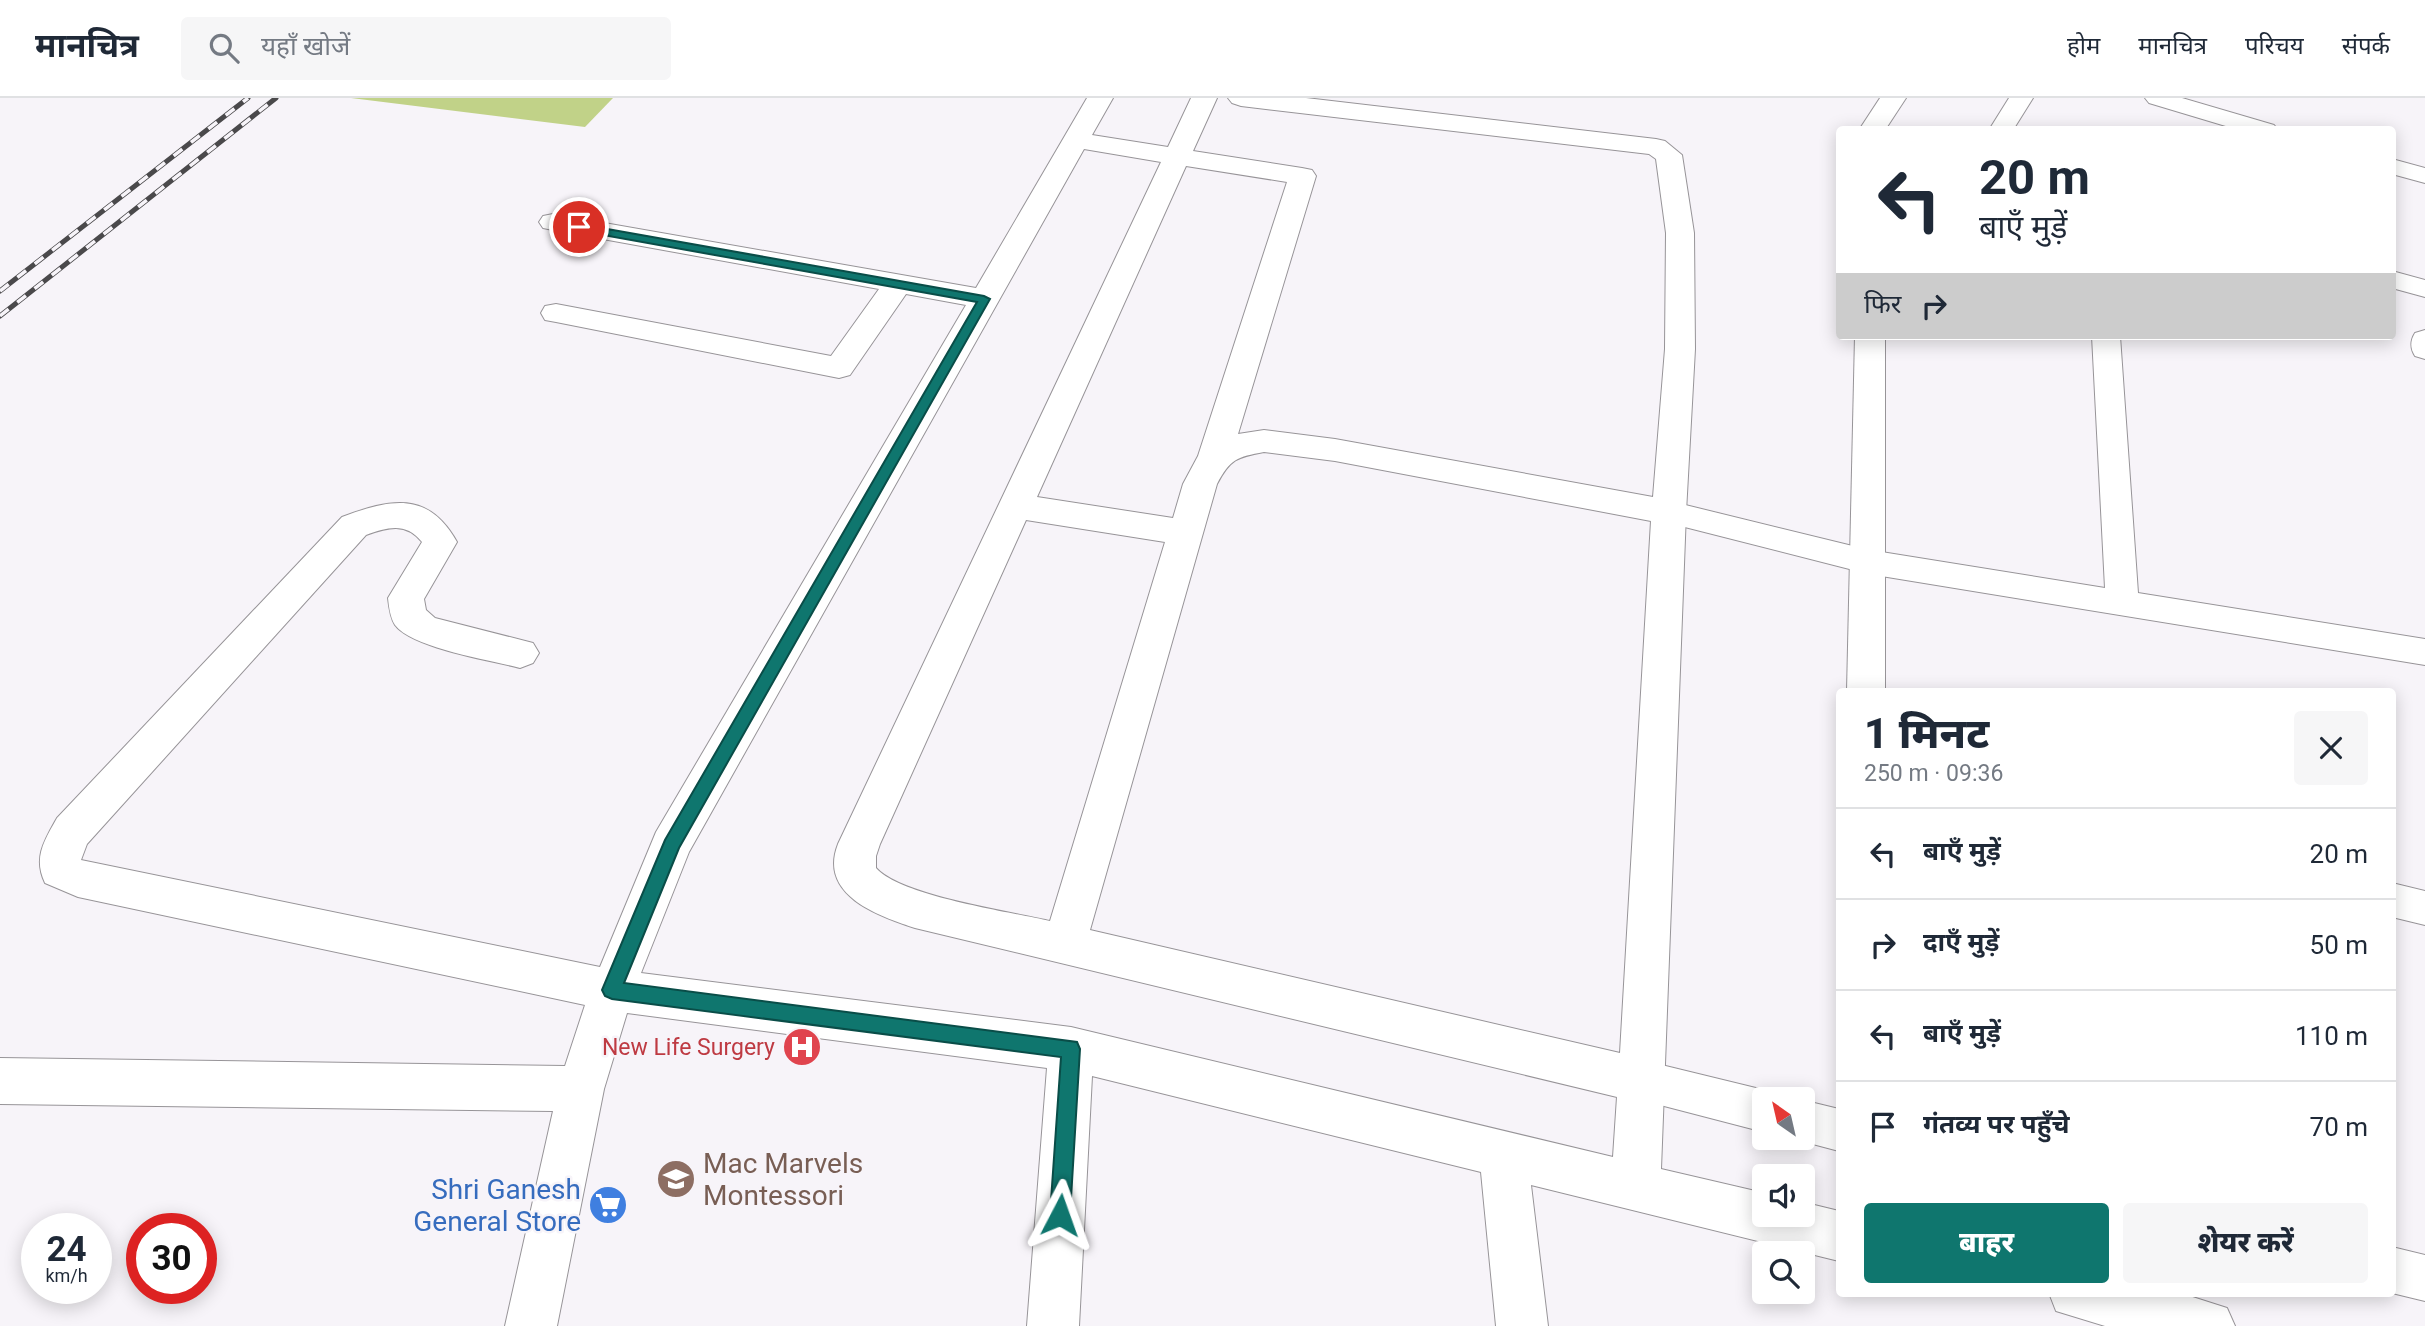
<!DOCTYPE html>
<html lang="hi">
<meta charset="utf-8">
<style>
:root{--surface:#fff;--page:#f6f6f7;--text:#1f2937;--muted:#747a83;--line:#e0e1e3;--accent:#0f766e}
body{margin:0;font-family:Roboto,"Noto Sans Devanagari",sans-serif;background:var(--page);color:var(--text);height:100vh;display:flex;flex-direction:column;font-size:26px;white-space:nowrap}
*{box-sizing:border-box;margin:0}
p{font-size:23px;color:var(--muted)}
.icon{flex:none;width:38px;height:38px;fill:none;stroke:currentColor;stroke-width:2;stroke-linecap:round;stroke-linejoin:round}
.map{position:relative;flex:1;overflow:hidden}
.sheet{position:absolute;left:1836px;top:590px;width:560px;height:609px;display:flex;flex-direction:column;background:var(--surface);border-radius:7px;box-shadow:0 4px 18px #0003}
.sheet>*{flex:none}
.guide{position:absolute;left:1836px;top:28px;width:560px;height:214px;border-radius:7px;box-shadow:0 4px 18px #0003;background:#fff;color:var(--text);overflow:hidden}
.needle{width:46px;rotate:326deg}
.buttons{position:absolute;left:1752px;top:989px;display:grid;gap:14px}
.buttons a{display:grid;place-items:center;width:63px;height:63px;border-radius:7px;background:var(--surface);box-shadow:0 4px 18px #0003;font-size:35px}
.speed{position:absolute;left:21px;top:1115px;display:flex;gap:14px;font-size:35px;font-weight:700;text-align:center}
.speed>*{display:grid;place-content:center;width:91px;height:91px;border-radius:50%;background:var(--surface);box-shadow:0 4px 18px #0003;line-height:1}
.speed small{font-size:18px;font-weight:400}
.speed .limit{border:10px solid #d22;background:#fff;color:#111}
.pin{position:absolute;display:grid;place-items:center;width:60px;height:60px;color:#fff;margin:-30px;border:4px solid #fff;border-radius:50%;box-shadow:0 2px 7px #0007}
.me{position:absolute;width:77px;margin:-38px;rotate:4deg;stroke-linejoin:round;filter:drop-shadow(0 0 5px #0008)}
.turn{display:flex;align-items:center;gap:24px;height:147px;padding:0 28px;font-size:32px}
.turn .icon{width:91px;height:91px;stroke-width:2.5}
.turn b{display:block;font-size:49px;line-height:60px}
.then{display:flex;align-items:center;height:66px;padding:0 28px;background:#0003;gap:14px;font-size:26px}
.round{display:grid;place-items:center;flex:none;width:74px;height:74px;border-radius:7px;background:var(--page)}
.head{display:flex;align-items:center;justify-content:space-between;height:119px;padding:0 28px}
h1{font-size:42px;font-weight:800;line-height:52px}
.primary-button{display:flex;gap:14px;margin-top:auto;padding:14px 28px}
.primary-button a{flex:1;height:80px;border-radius:7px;background:var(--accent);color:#fff;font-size:28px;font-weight:800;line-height:80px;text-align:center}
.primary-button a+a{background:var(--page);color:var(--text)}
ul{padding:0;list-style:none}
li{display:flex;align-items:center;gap:21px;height:91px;padding:0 28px;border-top:2px solid var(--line)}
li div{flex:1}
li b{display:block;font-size:26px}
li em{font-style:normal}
header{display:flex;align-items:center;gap:42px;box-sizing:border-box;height:98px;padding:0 35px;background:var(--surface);border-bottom:2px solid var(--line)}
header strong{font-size:33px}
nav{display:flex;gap:38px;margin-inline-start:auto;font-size:24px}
.search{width:490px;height:63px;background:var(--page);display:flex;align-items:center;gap:18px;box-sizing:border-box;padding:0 24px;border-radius:7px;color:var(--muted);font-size:26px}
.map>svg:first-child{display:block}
</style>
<header>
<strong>मानचित्र</strong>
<div class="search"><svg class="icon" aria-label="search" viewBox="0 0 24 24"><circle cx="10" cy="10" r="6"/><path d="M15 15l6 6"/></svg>यहाँ खोजें</div>
<nav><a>होम</a><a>मानचित्र</a><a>परिचय</a><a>संपर्क</a></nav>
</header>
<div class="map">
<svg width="2425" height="1228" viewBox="0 0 2425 1228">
<rect width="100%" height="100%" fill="#f7f4f9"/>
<path fill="#c1d288" d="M 351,0 L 613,0 L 585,29 Z"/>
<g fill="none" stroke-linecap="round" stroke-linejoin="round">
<defs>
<g id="lane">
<path d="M 2009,0 L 2033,0 L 2013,32 L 1989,32 Z"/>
<path d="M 2145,0 L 2182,0 L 2274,27 L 2278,32 L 2239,32 L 2149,5 Z"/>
<path d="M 2392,61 L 2425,70 L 2425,85 L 2392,76 Z"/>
<path d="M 2392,173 L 2425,182 L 2425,199 L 2392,190 Z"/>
<path d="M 2425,232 L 2425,261 L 2415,258 C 2410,250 2410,243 2415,235 Z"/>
<path d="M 2092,238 L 2120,238 L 2138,495 L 2425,541 L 2425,567 L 1869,476 L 1669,425 L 1658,422 L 1653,414 L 1658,406 L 1669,403 L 1869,452 L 2105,490 Z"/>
<path d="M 2392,785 L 2425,793 L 2425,827 L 2392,819 Z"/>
<path d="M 1641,962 L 1764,992 L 1780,1001 L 1764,1001 L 1764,1034 L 1641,1002 L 1626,996 L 1620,982 L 1626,968 Z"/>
<path d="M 1802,1002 L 1839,1011 L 1839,1053 L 1790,1040 L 1802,1040 Z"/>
<path d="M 2392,1149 L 2425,1157 L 2425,1203 L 2392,1195 Z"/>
</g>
<g id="street">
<path d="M 1087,0 L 1113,0 L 1092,37 L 1168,49 L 1191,0 L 1217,0 L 1193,53 L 1302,70 L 1312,72 L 1316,78 L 1238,336 L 1264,332 L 1335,341 L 1653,399 L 1665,251 L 1666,135 L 1656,61 L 1649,56 L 1241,8 L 1232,5 L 1228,0 L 1306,0 L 1656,41 L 1665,43 L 1682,57 L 1694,135 L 1695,251 L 1686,414 L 1661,1071 L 1764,1095 L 1764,1116 L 1802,1116 L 1802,1104 L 1839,1113 L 1839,1163 L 1531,1087 L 1548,1228 L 1496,1228 L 1481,1074 L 1092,978 L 1079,1228 L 1027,1228 L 1047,970 L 627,915 L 604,991 L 557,1228 L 505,1228 L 553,1013 L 0,1006 L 0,960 L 565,968 L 585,907 L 78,799 L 45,785 C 33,760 44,743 57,720 L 342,419 C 390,401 428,392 457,444 L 424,501 L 426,512 L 435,520 L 533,545 L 539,555 L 533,565 L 520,570 C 490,562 412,550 395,527 C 390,519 389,509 388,500 L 422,444 C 406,424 388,429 366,437 L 87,746 L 81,762 L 600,869 L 656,734 L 966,207 L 906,196 L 850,277 L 839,280 L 556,224 L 545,222 L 541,215 L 545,208 L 556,206 L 831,258 L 879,191 L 553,132 L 543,130 L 539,124 L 543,118 L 553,116 L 976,190 ZM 1084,51 L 1161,64 L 838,746 C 818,797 878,818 915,830 L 1617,999 L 1613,1059 L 1071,929 L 641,875 L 689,754 ZM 1186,68 L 1287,84 L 1198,358 L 1183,386 L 1173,420 L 1037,399 ZM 1264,354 L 1335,363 L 1651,423 L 1620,955 L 1090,832 L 1217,386 C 1230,361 1237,359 1264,354 ZM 1026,422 L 1165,444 L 1050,823 C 1011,814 900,798 876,770 L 876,758 L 880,746 Z"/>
<path d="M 1880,0 L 1906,0 L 1885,32 L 1859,32 Z"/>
<path d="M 1855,238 L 1885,238 L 1885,593 L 1847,593 Z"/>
<path d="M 2049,1195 L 2180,1195 L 2227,1210 L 2235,1228 L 2105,1228 L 2056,1213 Z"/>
</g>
</defs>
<use href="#lane" stroke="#979498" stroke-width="2"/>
<use href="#street" stroke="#979498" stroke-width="2"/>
<use href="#lane" fill="#fff" fill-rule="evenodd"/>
<use href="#street" fill="#fff" fill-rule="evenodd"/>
<defs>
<g id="rail">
<path d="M 0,193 L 248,0"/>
<path d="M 0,218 L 276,0"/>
</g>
</defs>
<use href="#rail" stroke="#4a494b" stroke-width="5"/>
<use href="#rail" stroke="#f7f4f9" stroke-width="3.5" stroke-dasharray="11" stroke-linecap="butt"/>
</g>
<path fill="#0f766e" stroke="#0a4d48" stroke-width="2" d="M 579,126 L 984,198 L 990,201 L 679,750 L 624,885 L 1077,944 L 1080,951 L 1070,1117 L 1067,1124 L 1060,1127 L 1053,1124 L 1050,1117 L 1061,959 L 612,901 L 605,898 L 602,892 L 665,742 L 977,204 L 575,132 L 575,127 Z"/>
<defs>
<symbol id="hospital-disc" viewBox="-11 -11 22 22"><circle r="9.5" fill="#e0444e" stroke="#f7f4f9"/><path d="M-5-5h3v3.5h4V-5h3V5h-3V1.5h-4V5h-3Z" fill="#fff"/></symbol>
<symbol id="school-disc" viewBox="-11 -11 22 22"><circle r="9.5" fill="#8d6e63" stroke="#f7f4f9"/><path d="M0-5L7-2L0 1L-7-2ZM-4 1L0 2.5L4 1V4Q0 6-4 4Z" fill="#fff"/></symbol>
<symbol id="supermarket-disc" viewBox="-11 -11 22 22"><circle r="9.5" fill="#3f7fe0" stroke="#f7f4f9"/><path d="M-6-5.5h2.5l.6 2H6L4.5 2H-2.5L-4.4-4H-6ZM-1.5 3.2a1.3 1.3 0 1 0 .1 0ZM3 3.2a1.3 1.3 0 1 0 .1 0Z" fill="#fff"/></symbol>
</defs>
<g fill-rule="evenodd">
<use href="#hospital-disc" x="780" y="927" width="44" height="44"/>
<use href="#school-disc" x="654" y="1059" width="44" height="44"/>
<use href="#supermarket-disc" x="586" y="1085" width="44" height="44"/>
</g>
<g text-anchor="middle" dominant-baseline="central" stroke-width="5" stroke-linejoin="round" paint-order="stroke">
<g font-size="23" fill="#be3a42" stroke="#f7f4f9" text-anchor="end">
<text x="775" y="949">New Life Surgery</text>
</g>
<g font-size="28" fill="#785e54" stroke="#f7f4f9" text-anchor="start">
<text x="703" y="1065">Mac Marvels<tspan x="703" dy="32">Montessori</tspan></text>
</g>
<g font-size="28" fill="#366cbe" stroke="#f7f4f9" text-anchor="end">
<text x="581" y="1091">Shri Ganesh<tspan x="581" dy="32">General Store</tspan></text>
</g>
</g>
</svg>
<div class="buttons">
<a><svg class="needle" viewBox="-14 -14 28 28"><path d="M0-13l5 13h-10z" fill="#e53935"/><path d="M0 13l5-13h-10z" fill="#747a83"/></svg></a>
<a><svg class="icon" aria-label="sound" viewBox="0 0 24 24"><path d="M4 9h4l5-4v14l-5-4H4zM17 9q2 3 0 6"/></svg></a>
<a><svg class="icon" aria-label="search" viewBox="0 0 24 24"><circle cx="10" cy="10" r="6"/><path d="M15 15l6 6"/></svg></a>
</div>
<div class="speed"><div>24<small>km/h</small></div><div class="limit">30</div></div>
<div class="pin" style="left:579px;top:129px;background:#d93025"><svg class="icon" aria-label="arrive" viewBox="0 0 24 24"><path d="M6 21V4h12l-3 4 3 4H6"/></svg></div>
<svg class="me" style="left:1060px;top:1117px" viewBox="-20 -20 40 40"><path d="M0-17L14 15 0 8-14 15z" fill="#0f766e" stroke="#fff" stroke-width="4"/></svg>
<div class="guide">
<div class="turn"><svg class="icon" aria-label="left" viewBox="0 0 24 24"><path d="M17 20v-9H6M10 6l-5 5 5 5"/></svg><div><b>20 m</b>बाएँ मुड़ें</div></div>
<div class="then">फिर<svg class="icon" aria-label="right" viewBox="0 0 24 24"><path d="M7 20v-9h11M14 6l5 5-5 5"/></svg></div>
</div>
<section class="sheet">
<div class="head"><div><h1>1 मिनट</h1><p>250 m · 09:36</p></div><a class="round"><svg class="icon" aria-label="close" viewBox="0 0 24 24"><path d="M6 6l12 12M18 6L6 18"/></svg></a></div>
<ul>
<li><svg class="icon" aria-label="left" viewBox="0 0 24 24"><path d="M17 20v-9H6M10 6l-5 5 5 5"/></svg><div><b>बाएँ मुड़ें</b></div><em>20 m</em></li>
<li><svg class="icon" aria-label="right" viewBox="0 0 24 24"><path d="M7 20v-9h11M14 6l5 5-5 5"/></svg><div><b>दाएँ मुड़ें</b></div><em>50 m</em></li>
<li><svg class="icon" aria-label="left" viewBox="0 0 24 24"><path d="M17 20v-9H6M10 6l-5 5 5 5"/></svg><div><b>बाएँ मुड़ें</b></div><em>110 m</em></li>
<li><svg class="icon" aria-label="arrive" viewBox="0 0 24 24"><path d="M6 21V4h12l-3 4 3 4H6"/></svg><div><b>गंतव्य पर पहुँचे</b></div><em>70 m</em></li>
</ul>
<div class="primary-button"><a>बाहर</a><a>शेयर करें</a></div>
</section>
</div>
